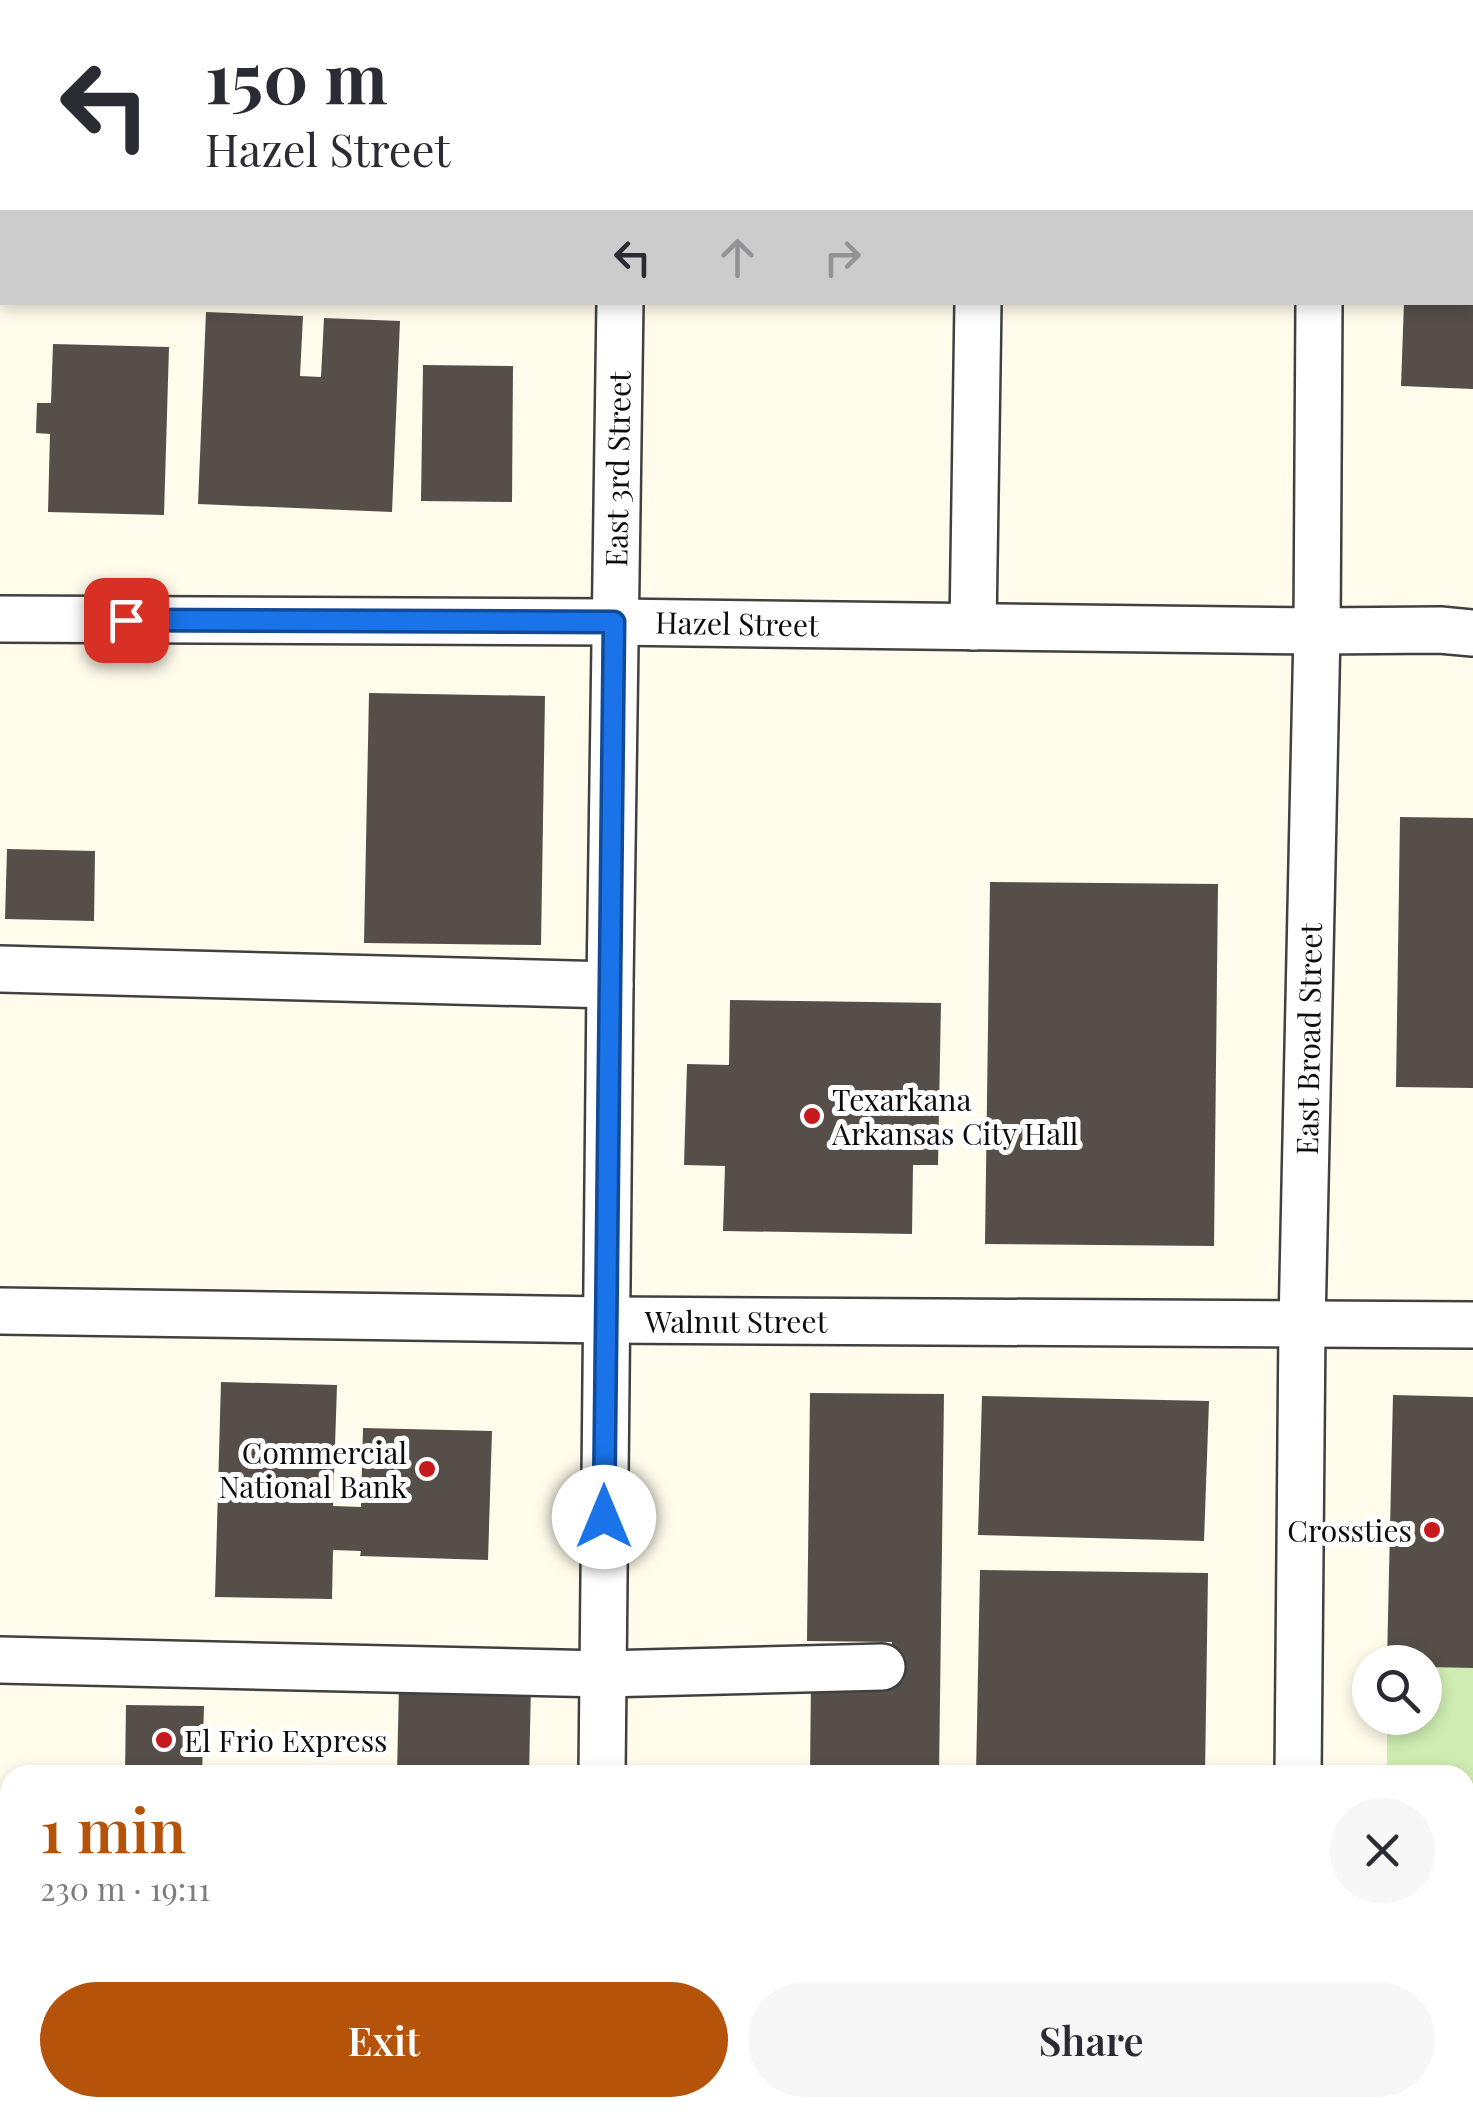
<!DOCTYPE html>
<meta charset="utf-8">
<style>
:root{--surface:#fff;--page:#f7f7f7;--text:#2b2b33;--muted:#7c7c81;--accent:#b45309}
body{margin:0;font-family:"Playfair Display",serif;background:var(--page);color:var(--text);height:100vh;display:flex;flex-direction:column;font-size:38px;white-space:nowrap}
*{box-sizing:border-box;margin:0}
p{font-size:32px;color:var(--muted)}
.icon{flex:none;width:55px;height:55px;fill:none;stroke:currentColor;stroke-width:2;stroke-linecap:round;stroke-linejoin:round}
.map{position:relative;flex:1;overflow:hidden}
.panel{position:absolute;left:0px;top:1765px;width:1475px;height:352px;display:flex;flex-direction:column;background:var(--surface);border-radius:30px 30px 0 0;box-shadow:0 5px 15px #0003}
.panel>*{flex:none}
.top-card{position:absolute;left:0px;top:0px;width:1475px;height:305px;box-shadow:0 5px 15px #0003;background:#fff;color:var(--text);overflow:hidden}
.tools{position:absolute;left:1352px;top:1645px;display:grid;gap:20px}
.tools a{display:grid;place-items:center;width:90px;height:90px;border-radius:50%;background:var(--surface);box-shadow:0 5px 15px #0003;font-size:50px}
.pin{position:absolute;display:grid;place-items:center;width:85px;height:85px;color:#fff;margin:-42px;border-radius:20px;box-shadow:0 5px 15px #0006}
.me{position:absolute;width:110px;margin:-55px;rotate:0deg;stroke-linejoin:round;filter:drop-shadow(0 0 8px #0008)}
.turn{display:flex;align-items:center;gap:35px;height:210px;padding:0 40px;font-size:45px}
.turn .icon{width:130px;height:130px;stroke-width:2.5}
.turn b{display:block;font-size:70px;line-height:85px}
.lanes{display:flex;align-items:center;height:95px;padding:0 40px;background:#0003;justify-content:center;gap:50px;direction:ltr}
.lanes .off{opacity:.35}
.round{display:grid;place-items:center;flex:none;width:105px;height:105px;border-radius:52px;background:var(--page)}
.headline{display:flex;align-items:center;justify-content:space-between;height:170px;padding:0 40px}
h1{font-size:60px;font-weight:600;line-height:75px;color:var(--accent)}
.button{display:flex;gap:20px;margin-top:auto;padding:20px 40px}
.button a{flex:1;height:115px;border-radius:60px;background:var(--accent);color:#fff;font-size:40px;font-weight:600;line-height:115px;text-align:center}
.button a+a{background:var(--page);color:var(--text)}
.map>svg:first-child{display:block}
</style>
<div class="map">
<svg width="1473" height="2117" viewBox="0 0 1473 2117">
<rect width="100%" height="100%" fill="#fffcec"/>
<path fill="#cfedb2" d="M 1425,1667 L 1473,1668 L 1473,1954 L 1465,1953 L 1465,1775 L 1387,1775 L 1387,1718 L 1425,1718 Z"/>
<g fill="#564e48">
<path d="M 1404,302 L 1473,302 L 1473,389 L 1401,386 Z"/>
<path d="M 206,312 L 303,316 L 300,376 L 321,377 L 324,318 L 400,321 L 392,512 L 198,504 Z"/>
<path d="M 53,344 L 169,347 L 164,515 L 48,512 L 50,434 L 36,433 L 37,403 L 51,403 Z"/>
<path d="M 423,365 L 513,366 L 512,502 L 421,501 Z"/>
<path d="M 369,693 L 545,696 L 541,945 L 364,943 Z"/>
<path d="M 1400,817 L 1473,818 L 1473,1088 L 1396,1087 Z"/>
<path d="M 7,849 L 95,851 L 94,921 L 5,919 Z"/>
<path d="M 990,882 L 1218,884 L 1214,1246 L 985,1244 Z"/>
<path d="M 730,1000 L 941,1003 L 938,1165 L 913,1165 L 912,1234 L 723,1231 L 725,1166 L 684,1165 L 687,1064 L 729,1065 Z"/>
<path d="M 221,1382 L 337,1385 L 333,1506 L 361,1507 L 363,1428 L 492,1431 L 488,1560 L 360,1556 L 361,1551 L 333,1550 L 332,1599 L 215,1597 Z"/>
<path d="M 810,1393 L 944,1394 L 939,1775 L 810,1775 L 811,1677 L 892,1658 L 892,1642 L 807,1641 Z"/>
<path d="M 1393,1395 L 1473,1397 L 1473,1668 L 1425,1667 L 1425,1662 L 1387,1662 Z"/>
<path d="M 982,1396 L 1209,1401 L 1204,1541 L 978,1535 Z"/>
<path d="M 980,1570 L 1208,1573 L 1205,1775 L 976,1775 Z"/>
<path d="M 399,1684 L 531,1686 L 529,1775 L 397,1775 Z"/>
<path d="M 126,1705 L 204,1706 L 202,1775 L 125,1775 Z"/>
<path d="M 1465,2090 L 1473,2090 L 1473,2117 L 1380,2117 L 1380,2108 L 1465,2108 Z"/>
<rect x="670" y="2108" width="90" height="9"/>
<path d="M 851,2108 L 935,2108 L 934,2117 L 850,2117 Z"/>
<path d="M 971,2108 L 1203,2108 L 1203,2117 L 970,2117 Z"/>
</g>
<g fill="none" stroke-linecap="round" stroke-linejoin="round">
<defs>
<g id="minor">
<path d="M 980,0 L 980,2"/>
<path d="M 625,2 L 625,0"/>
<path d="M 1322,2 L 1322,0"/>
<path d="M 0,277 L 2,277"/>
<path d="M 0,619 L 614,622 L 1317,631 L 1440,630 L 1473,633"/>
<path d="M 973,627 L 978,302"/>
<path d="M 0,969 L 610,985"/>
<path d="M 0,1311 L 606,1320 L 1473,1325"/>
<path d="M 0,1660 L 603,1674 L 882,1667"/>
<path d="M 602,1775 L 610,985 L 620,302"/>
<path d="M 1298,1775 L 1302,1325 L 1317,631 L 1319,302"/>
<path d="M 0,2003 L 10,2003"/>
<path d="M 1465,2015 L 1473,2015"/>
<path d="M 431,2108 L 431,2117"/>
<path d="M 74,2117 L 75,2108"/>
<path d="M 599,2117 L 599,2108"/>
<path d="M 1294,2117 L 1295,2108"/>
</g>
</defs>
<use href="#minor" stroke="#404040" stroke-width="50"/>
<use href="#minor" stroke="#fff" stroke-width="45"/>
</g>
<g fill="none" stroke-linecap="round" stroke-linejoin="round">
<defs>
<path id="route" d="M 126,620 L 614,622 L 604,1517"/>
</defs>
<use href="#route" stroke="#114b97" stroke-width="25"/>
<use href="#route" stroke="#1a73e8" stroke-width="18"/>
</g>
<g fill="#c8191e" stroke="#fff" stroke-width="4">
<circle cx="812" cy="1116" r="10"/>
<circle cx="427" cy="1469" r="10"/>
<circle cx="1432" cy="1530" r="10"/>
<circle cx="164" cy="1740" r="10"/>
</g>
<g text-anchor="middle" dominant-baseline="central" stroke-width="10" stroke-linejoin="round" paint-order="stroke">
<g font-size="30" fill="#0d0d0d" stroke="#fff">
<text transform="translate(617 469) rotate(-89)">East 3rd Street</text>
<text transform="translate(737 623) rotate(1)">Hazel Street</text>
<text transform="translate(1308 1039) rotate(-89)">East Broad Street</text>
<text x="736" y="1321">Walnut Street</text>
</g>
<g font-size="30" fill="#0d0d0d" stroke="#fff" text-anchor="start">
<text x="832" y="1099">Texarkana<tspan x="832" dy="34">Arkansas City Hall</tspan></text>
<text x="407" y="1452" text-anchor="end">Commercial<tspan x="407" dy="34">National Bank</tspan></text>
<text x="1412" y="1530" text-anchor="end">Crossties</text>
<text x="184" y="1740">El Frio Express</text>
</g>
</g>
</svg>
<div class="tools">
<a><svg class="icon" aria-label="search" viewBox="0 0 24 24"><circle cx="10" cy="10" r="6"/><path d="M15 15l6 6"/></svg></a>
</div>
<div class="pin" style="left:126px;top:620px;background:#d93025"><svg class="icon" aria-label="arrive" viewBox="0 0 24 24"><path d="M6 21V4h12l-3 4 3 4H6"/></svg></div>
<svg class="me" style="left:604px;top:1517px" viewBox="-20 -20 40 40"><circle r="19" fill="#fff"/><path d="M0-13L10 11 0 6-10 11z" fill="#1a73e8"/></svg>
<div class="top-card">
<div class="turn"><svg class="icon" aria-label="left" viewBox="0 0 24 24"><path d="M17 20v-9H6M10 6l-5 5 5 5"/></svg><div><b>150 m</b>Hazel Street</div></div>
<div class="lanes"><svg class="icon" aria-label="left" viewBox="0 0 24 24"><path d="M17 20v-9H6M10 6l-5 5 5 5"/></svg><svg class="icon off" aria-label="ahead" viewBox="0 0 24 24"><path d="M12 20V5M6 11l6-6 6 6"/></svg><svg class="icon off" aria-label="right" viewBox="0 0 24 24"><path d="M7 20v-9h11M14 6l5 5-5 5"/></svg></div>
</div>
<section class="panel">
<div class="headline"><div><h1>1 min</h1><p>230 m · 19:11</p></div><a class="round"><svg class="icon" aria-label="close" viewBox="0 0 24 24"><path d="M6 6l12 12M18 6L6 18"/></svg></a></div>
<div class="button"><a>Exit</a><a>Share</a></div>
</section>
</div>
